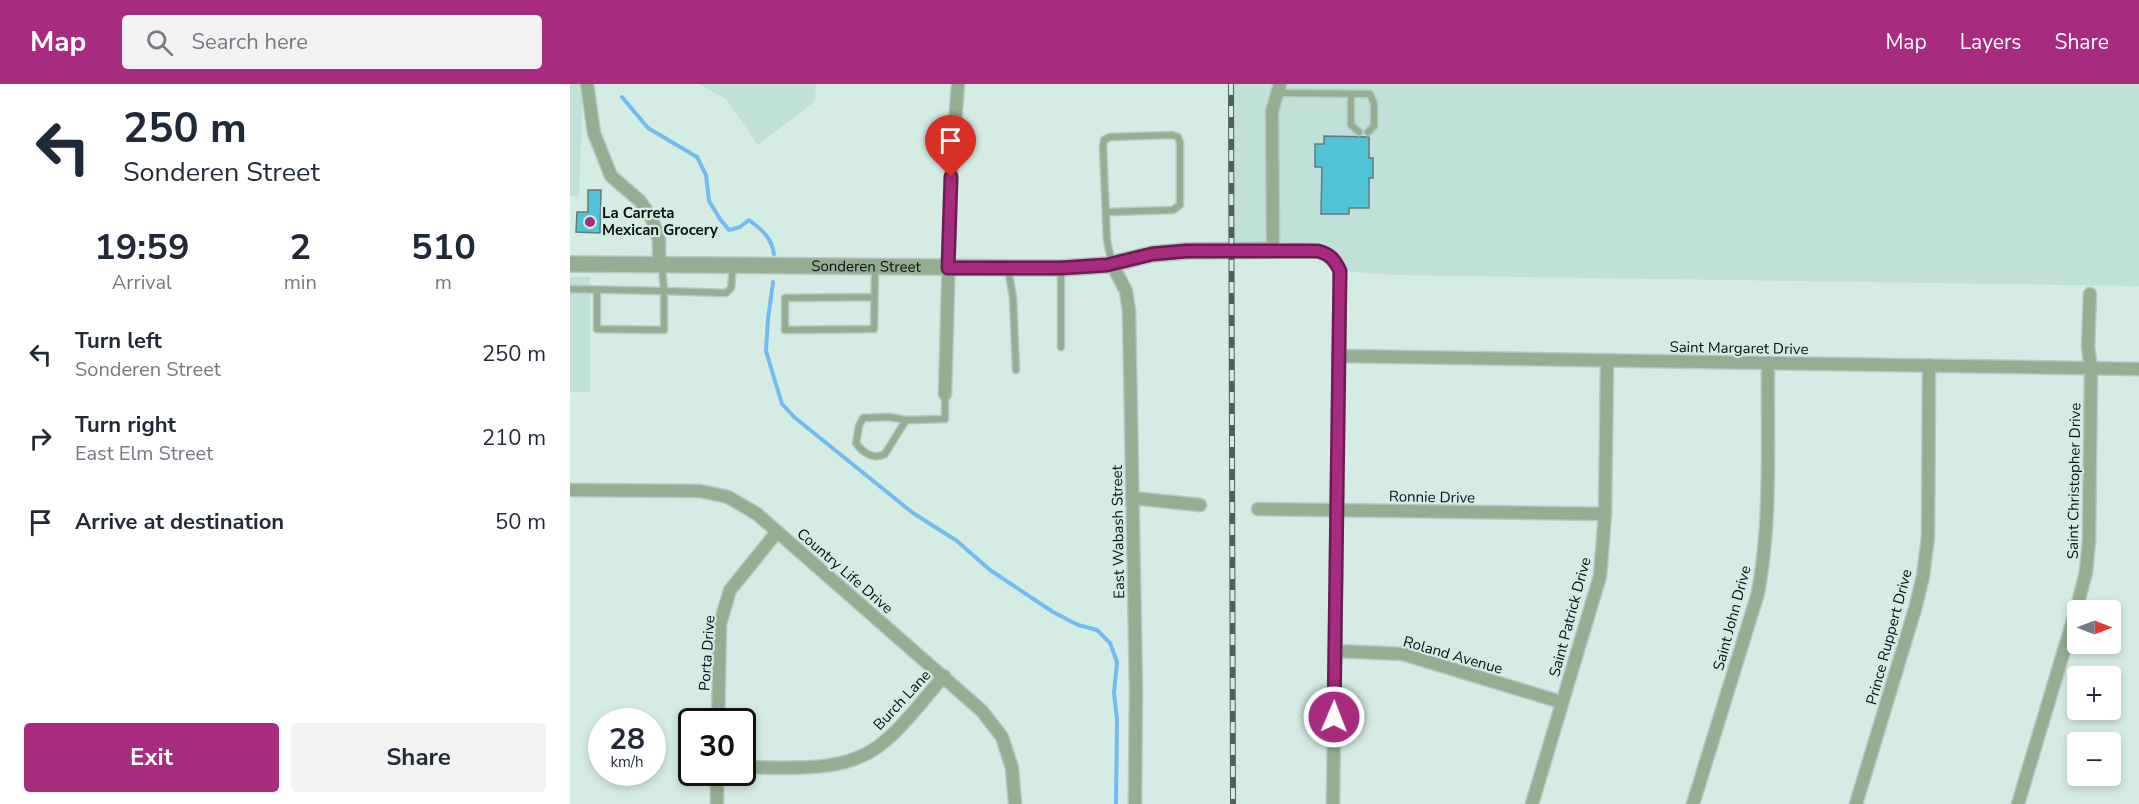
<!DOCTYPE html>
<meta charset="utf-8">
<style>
:root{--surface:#fff;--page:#f2f2f3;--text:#1f2937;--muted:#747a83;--accent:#a72b7e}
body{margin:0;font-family:"Nunito Sans",sans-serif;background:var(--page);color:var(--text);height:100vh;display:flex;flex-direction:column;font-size:22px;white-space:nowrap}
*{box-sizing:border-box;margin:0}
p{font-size:20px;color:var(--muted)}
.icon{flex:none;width:33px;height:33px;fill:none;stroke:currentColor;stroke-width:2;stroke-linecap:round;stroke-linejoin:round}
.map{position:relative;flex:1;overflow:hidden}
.details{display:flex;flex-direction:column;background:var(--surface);width:570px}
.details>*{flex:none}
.top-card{background:#fff;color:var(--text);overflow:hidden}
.needle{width:39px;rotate:90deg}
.buttons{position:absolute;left:1497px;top:516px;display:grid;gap:12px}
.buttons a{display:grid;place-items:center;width:54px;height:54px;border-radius:6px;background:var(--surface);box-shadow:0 3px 9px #0003;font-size:30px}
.speed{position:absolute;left:18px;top:624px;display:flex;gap:12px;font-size:30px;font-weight:700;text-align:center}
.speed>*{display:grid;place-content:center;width:78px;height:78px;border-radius:50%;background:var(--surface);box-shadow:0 3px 9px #0003;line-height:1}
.speed small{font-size:15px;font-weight:400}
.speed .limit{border:3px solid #111;border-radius:9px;background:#fff;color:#111}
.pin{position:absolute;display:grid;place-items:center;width:51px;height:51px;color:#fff;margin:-62px -26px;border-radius:50% 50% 50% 0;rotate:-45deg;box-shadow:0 0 6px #0007}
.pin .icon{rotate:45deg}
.me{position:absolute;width:66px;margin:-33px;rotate:1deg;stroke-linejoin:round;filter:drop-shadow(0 0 4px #0008)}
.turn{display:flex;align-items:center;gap:21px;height:126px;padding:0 24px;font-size:27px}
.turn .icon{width:78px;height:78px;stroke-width:2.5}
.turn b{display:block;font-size:42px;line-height:51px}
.eta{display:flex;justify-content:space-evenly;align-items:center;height:102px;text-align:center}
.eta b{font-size:36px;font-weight:700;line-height:42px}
.cta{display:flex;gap:12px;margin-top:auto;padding:12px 24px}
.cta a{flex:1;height:69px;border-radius:6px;background:var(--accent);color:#fff;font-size:24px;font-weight:700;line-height:69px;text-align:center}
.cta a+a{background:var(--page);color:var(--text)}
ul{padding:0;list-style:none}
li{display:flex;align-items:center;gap:18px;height:84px;padding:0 24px}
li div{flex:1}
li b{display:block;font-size:22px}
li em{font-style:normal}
header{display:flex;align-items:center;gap:36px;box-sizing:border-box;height:84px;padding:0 30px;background:var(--accent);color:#fff}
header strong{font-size:28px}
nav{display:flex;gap:33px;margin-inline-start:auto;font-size:21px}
.search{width:420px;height:54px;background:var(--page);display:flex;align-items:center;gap:15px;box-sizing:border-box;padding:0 21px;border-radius:6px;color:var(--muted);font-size:22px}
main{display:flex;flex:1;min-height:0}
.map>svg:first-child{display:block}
</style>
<header>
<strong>Map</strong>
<div class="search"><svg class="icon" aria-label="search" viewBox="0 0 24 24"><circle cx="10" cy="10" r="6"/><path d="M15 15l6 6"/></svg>Search here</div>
<nav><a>Map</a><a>Layers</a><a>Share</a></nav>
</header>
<main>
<section class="details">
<div class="top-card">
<div class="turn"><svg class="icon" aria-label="left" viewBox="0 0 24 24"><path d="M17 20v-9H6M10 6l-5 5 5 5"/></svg><div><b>250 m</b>Sonderen Street</div></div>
</div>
<div class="eta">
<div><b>19:59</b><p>Arrival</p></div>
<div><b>2</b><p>min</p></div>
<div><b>510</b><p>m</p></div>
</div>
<ul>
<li><svg class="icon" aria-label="left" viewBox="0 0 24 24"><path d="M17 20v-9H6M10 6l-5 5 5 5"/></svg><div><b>Turn left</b><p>Sonderen Street</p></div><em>250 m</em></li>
<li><svg class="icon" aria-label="right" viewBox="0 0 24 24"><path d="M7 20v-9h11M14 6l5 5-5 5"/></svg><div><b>Turn right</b><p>East Elm Street</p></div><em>210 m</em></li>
<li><svg class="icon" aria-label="arrive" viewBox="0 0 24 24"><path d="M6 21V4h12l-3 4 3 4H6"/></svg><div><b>Arrive at destination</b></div><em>50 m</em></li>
</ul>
<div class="cta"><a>Exit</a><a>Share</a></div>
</section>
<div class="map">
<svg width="1569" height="720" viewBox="0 0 1569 720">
<rect width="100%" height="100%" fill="#d5ece5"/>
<g fill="#c1e0d7">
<path d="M 0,0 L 13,0 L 9,112 L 0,112 Z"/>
<path d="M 129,0 L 246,0 L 245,17 L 188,61 L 156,15 Z"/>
<path d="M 661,0 L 1569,0 L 1569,202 L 825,191 L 770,187 L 757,169 L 661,166 Z"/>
<rect x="0" y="193" width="20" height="115"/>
</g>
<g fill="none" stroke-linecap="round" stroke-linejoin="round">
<g stroke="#73baf1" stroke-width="4">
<path d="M 52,13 L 78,44 L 127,73 L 136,91 L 139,117 L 150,135 L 159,146 L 170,143 L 179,136 C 191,145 202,154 204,170"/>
<path d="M 203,198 L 198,235 L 196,267 L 212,320 L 224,333 L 343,429 L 387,457 L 420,486 L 483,528 L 508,541 L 527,546 L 540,559 L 547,578 L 544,609 L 547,636 L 546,720"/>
</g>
</g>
<g fill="#4ec4d6" stroke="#63787b" stroke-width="1.5">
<path d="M 754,52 L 799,53 L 799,74 L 803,74 L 803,94 L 799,94 L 799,124 L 779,124 L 779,130 L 751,130 L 752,83 L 745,83 L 745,60 L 754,60 Z"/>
<path d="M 18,106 L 31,106 L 30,149 L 6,148 L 7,128 L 18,128 Z"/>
</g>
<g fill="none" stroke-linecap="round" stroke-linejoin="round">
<defs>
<g id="service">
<path d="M 709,9 L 800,10 L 804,19 L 804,42 L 798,48"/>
<path d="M 781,10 L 781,41 L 789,48"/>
<path d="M 537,128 L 603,126 L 610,121 L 610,59 L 608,53 L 602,51 L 540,53 L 534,56 L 533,63 L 537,157 L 542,179"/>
<path d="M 92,182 L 94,207 L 156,209 L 161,204 L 163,182"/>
<path d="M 438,184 L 443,213 L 446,286"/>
<path d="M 0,205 L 94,207 L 94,246 L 27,245 L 27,206"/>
<path d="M 304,213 L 215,214 L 215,246 L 304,245 L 305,184"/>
<path d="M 491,263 L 491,184"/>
<path d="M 336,336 L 319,333 L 293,334 L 289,342 L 286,359 C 293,369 303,376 315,370 L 336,336 L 375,335 L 375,310"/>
</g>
<g id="minor">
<path d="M 17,0 L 24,49 L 41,92 L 70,117 L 82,135 L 89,156 L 89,181"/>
<path d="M 710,0 L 702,27 L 703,166 C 730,167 757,159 770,187 L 763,720"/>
<path d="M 542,180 L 556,207 L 559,227 L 566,605 L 565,720"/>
<path d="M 768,272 L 1569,285"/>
<path d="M 375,310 L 381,93 L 388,0"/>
<path d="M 0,406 L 130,407 L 158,413 L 187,430 L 412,627 L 432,653 L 442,684 L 445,720"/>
<path d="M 562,414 L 630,421"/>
<path d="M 688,425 L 1035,430"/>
<path d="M 764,567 L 833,570 L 991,618"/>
<path d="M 148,638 L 150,540 L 160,506 L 207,448"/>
<path d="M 172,683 C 219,683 277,691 315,657 C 337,639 355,613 374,592"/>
<path d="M 147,720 L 147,688"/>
<path d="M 962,720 L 1030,492 L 1035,430 L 1037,277"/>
<path d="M 1123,720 L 1188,509 C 1202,434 1197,355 1198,279"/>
<path d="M 1286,720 L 1345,525 L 1353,492 L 1358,453 L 1359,281"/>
<path d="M 1448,720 L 1507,523 L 1516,488 L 1519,456 L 1521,284 L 1518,263 L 1520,210"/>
</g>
<g id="tertiary">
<path id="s1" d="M 0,180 L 491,184 L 537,181 L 582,170 L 616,167 L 703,166"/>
</g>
</defs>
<use href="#service" stroke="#b4c9c2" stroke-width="9"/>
<use href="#minor" stroke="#b4c9c2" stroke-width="15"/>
<use href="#tertiary" stroke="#b4c9c2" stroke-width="18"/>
<use href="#service" stroke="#95ae92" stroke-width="6"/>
<use href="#minor" stroke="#95ae92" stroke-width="12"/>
<use href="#tertiary" stroke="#95ae92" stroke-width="15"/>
<defs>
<path id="rail" d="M 661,0 L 663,720"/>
</defs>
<use href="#rail" stroke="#515e5b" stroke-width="6"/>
<use href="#rail" stroke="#d5ece5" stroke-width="4" stroke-dasharray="11" stroke-linecap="butt"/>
</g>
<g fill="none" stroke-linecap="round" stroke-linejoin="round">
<defs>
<path id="route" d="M 381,93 L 378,184 L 491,184 L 537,181 L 582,170 L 616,167 L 748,167 C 760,170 765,176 770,187 L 764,633"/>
</defs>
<use href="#route" stroke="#6d1c52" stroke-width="15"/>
<use href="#route" stroke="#a72b7e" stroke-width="10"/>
</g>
<circle fill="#a72b7e" stroke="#d5ece5" stroke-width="2" cx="20" cy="138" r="6"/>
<g text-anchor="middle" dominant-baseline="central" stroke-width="4.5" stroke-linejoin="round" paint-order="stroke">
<g font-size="15" font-weight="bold" fill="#070f0d" stroke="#d5ece5" text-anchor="start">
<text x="32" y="129">La Carreta<tspan x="32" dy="17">Mexican Grocery</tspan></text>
</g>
<g font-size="15" fill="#070f0d" stroke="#d5ece5">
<text stroke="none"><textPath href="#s1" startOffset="296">Sonderen Street</textPath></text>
<text transform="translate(1169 264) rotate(1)">Saint Margaret Drive</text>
<text transform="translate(1504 397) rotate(-89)">Saint Christopher Drive</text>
<text transform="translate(862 413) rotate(1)">Ronnie Drive</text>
<text transform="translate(548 448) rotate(-91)">East Wabash Street</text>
<text transform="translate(275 487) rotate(41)">Country Life Drive</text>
<text transform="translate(1000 533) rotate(-75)">Saint Patrick Drive</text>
<text transform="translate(1162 534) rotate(-75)">Saint John Drive</text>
<text transform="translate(1319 553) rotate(-75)">Prince Ruppert Drive</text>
<text transform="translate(137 569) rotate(-86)">Porta Drive</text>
<text transform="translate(883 571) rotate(16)">Roland Avenue</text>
<text transform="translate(332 616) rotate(-47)">Burch Lane</text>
</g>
</g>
</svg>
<div class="buttons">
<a><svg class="needle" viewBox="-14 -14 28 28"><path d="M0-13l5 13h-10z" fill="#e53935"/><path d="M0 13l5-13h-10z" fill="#747a83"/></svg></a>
<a>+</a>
<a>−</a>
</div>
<div class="speed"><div>28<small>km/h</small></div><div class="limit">30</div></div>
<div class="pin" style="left:381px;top:93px;background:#d93025"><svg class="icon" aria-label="arrive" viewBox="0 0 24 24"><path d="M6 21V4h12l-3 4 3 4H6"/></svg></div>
<svg class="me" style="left:764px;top:633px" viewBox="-20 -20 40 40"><circle r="17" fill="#a72b7e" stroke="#fff" stroke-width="3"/><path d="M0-11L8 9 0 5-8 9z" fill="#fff"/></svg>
</div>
</main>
